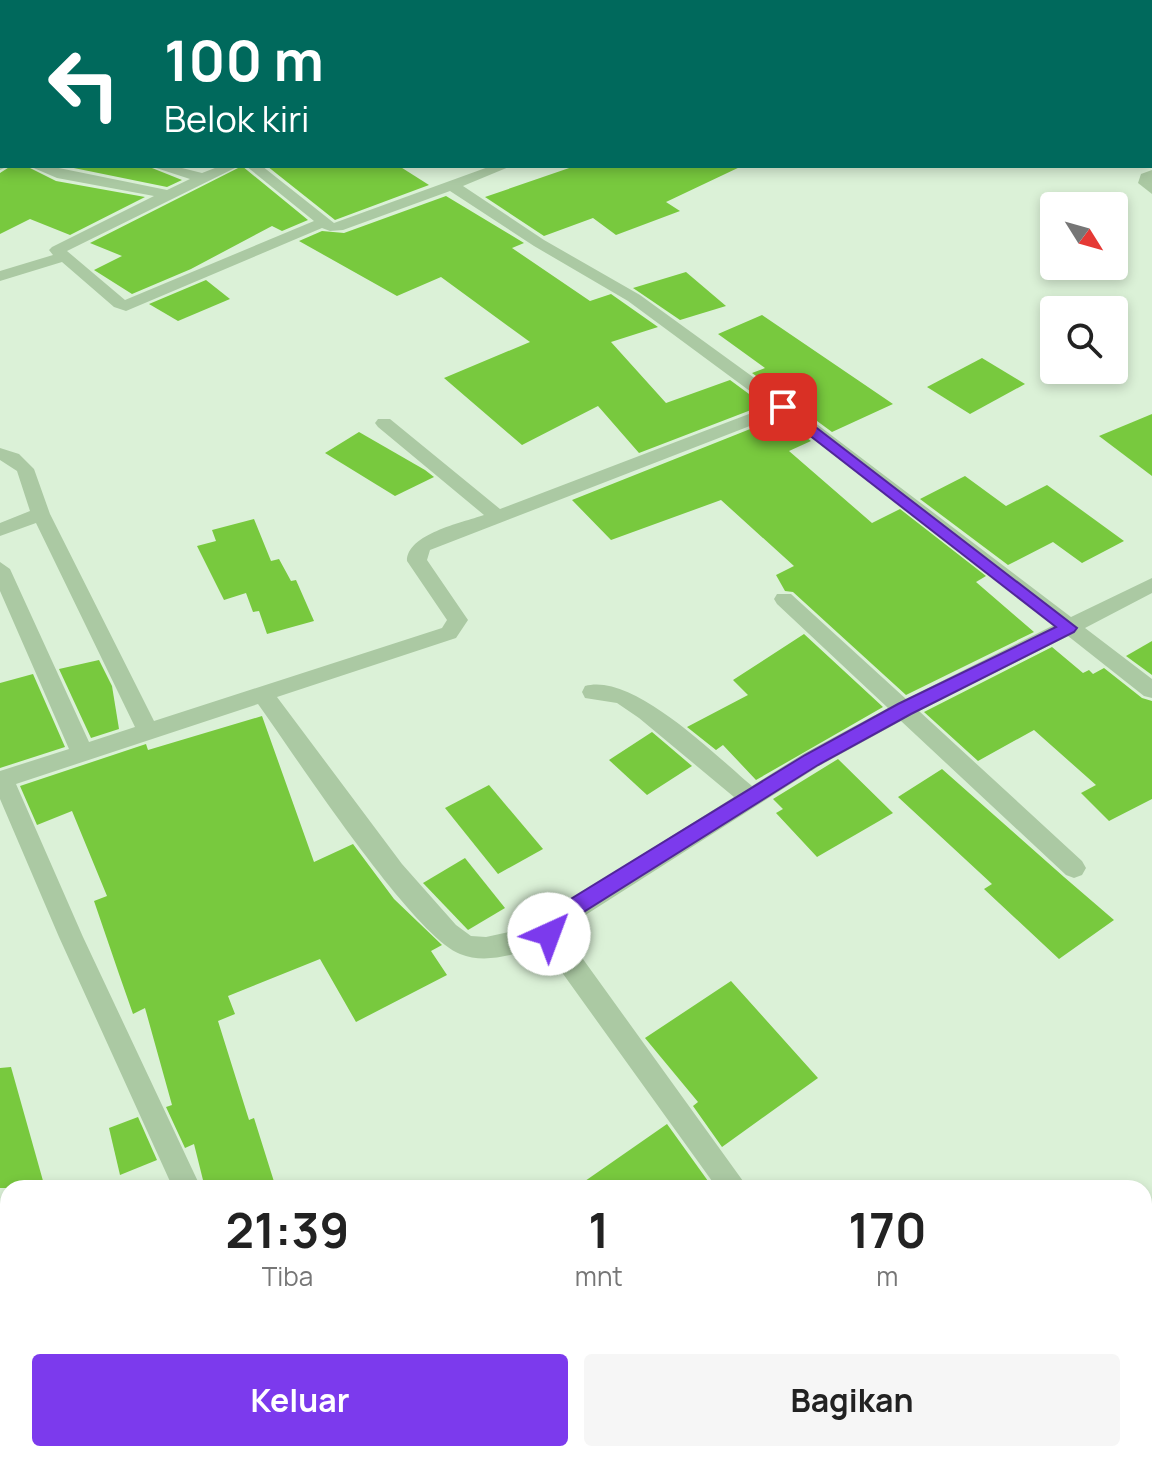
<!DOCTYPE html>
<html lang="id">
<style>
:root{--surface:#fff;--page:#f6f6f6;--text:#222;--muted:#767676;--accent:#7c3aed}
body{margin:0;font-family:Manrope,sans-serif;background:var(--page);color:var(--text);height:100vh;display:flex;flex-direction:column;font-size:30px;white-space:nowrap}
*{box-sizing:border-box;margin:0}
p{font-size:26px;color:var(--muted)}
.icon{flex:none;width:44px;height:44px;fill:none;stroke:currentColor;stroke-width:2;stroke-linecap:round;stroke-linejoin:round}
.map{position:relative;flex:1;overflow:hidden}
.panel{position:absolute;left:0px;top:1180px;width:1152px;height:282px;display:flex;flex-direction:column;background:var(--surface);border-radius:24px 24px 0 0;box-shadow:0 4px 12px #0003}
.panel>*{flex:none}
.hud{position:absolute;left:0px;top:0px;width:1152px;height:168px;box-shadow:0 4px 12px #0003;background:#00695c;color:#fff;overflow:hidden}
.needle{width:52px;rotate:127deg}
.fabs{position:absolute;left:1040px;top:192px;display:grid;gap:16px}
.fabs a{display:grid;place-items:center;width:88px;height:88px;border-radius:8px;background:var(--surface);box-shadow:0 4px 12px #0003;font-size:40px}
.pin{position:absolute;display:grid;place-items:center;width:68px;height:68px;color:#fff;margin:-34px;border-radius:16px;box-shadow:0 4px 12px #0006}
.me{position:absolute;width:88px;margin:-44px;rotate:43deg;stroke-linejoin:round;filter:drop-shadow(0 0 6px #0008)}
.turn{display:flex;align-items:center;gap:28px;height:168px;padding:0 32px;font-size:36px}
.turn .icon{width:104px;height:104px;stroke-width:2.5}
.turn b{display:block;font-size:56px;line-height:68px}
.eta{display:flex;justify-content:space-evenly;align-items:center;height:136px;text-align:center}
.eta b{font-size:48px;font-weight:700;line-height:56px}
.action{display:flex;gap:16px;margin-top:auto;padding:16px 32px}
.action a{flex:1;height:92px;border-radius:8px;background:var(--accent);color:#fff;font-size:32px;font-weight:700;line-height:92px;text-align:center}
.action a+a{background:var(--page);color:var(--text)}
.map>svg:first-child{display:block}
</style>
<div class="map">
<svg width="1152" height="1461" viewBox="0 0 1152 1461">
<rect width="100%" height="100%" fill="#dbf1d7"/>
<g fill="#78c93e">
<path d="M 11,166 L 26,166 L 56,181 L 145,197 L 70,235 L 30,219 L 0,234 L 0,173 Z"/>
<path d="M 64,166 L 147,166 L 182,180 L 167,187 Z"/>
<path d="M 242,166 L 308,220 L 282,231 L 272,226 L 191,269 L 132,294 L 94,270 L 122,256 L 90,243 Z"/>
<path d="M 267,166 L 399,166 L 429,185 L 335,220 Z"/>
<path d="M 575,166 L 742,166 L 666,202 L 680,211 L 616,235 L 593,218 L 544,236 L 485,197 Z"/>
<path d="M 446,196 L 524,243 L 512,248 L 590,301 L 611,294 L 658,327 L 611,342 L 666,403 L 730,380 L 764,405 L 639,453 L 598,406 L 522,445 L 444,378 L 530,342 L 441,277 L 397,296 L 299,241 L 322,231 L 344,233 Z"/>
<path d="M 686,272 L 726,306 L 680,320 L 633,288 Z"/>
<path d="M 206,280 L 230,299 L 178,321 L 149,304 Z"/>
<path d="M 762,315 L 893,404 L 832,432 L 752,373 L 765,368 L 718,334 Z"/>
<path d="M 982,358 L 1025,384 L 970,414 L 927,387 Z"/>
<path d="M 1152,414 L 1152,476 L 1099,436 Z"/>
<path d="M 780,417 L 811,441 L 789,451 L 872,523 L 900,509 L 986,576 L 976,582 L 1034,632 L 906,695 L 793,592 L 785,591 L 776,575 L 794,566 L 721,500 L 611,540 L 572,500 Z"/>
<path d="M 359,432 L 425,470 L 434,477 L 395,496 L 325,453 Z"/>
<path d="M 965,476 L 1006,506 L 1047,485 L 1124,541 L 1082,563 L 1053,542 L 1008,565 L 920,499 Z"/>
<path d="M 254,519 L 271,561 L 279,559 L 291,581 L 296,580 L 314,621 L 267,634 L 259,611 L 253,612 L 246,593 L 224,600 L 197,546 L 216,541 L 212,530 Z"/>
<path d="M 804,634 L 883,707 L 756,780 L 723,745 L 716,750 L 687,727 L 748,695 L 733,680 Z"/>
<path d="M 1152,641 L 1152,675 L 1126,656 Z"/>
<path d="M 1052,647 L 1083,673 L 1089,670 L 1093,674 L 1104,668 L 1142,698 L 1152,701 L 1152,799 L 1109,821 L 1081,793 L 1096,785 L 1034,730 L 978,761 L 924,712 Z"/>
<path d="M 99,660 L 112,686 L 119,729 L 91,738 L 59,669 Z"/>
<path d="M 33,674 L 65,747 L 0,768 L 0,683 Z"/>
<path d="M 262,716 L 314,862 L 353,844 L 394,899 L 442,945 L 431,951 L 447,975 L 356,1022 L 320,959 L 228,996 L 235,1014 L 218,1021 L 249,1120 L 254,1118 L 276,1188 L 205,1188 L 194,1144 L 185,1148 L 166,1107 L 172,1105 L 145,1008 L 133,1014 L 119,974 L 94,901 L 107,896 L 72,811 L 37,825 L 20,786 L 146,744 L 148,750 Z"/>
<path d="M 652,732 L 692,766 L 647,795 L 609,760 Z"/>
<path d="M 838,759 L 893,813 L 817,857 L 776,813 L 783,809 L 773,799 Z"/>
<path d="M 942,769 L 1064,877 L 1114,920 L 1059,959 L 984,889 L 992,884 L 898,797 Z"/>
<path d="M 489,785 L 543,849 L 498,874 L 445,808 Z"/>
<path d="M 465,858 L 505,908 L 468,930 L 423,883 Z"/>
<path d="M 731,981 L 818,1078 L 722,1147 L 693,1106 L 698,1102 L 645,1038 Z"/>
<path d="M 11,1067 L 45,1188 L 0,1188 L 0,1068 Z"/>
<path d="M 138,1117 L 157,1160 L 120,1175 L 109,1128 Z"/>
<path d="M 667,1124 L 713,1188 L 575,1188 Z"/>
</g>
<g fill="none" stroke-linecap="round" stroke-linejoin="round">
<path stroke="#97b58e" stroke-width="6" stroke-dasharray="5 5" stroke-linecap="butt" d="M 286,1454 L 289,1461"/>
<g fill="#abc9a3" fill-rule="evenodd">
<path d="M 121,0 L 133,0 L 134,2 L 122,2 Z"/>
<path d="M 658,0 L 674,0 L 657,2 Z"/>
<path d="M 883,0 L 901,0 L 902,2 L 884,2 Z"/>
<rect x="1150" y="68" width="2" height="8"/>
<path d="M 0,161 L 2,166 L 8,166 L 0,170 Z"/>
<path d="M 29,166 L 49,166 L 167,190 L 190,179 L 150,166 L 174,166 L 202,173 L 220,166 L 239,166 L 67,251 L 125,300 L 314,221 L 246,166 L 262,166 L 334,223 L 491,166 L 511,166 L 463,186 L 544,240 L 640,295 L 789,403 L 1071,617 L 1152,578 L 1152,593 L 1085,628 L 1152,679 L 1152,698 L 1144,696 L 1068,636 L 919,711 L 1082,861 L 1086,868 L 1082,875 L 1074,878 L 1066,875 L 901,721 L 819,766 L 562,930 L 748,1188 L 717,1188 L 543,946 C 517,953 487,965 460,954 C 411,934 294,754 258,704 L 16,784 L 83,937 L 201,1188 L 173,1188 L 59,937 L 0,799 L 0,771 L 69,749 L 0,591 L 0,562 L 10,569 L 89,742 L 135,727 L 36,523 L 0,536 L 0,523 L 30,511 L 17,471 L 0,460 L 0,448 L 19,454 L 34,469 L 50,514 L 154,721 L 442,628 L 447,620 L 407,561 C 407,534 461,523 484,515 L 378,427 L 375,423 L 378,419 L 390,419 L 500,509 L 770,406 L 628,301 L 534,246 L 450,191 L 343,230 L 330,231 L 322,228 L 126,311 L 114,307 L 62,262 L 0,281 L 0,271 L 53,255 L 49,250 L 52,247 L 154,196 L 57,178 ZM 781,414 L 1054,625 L 906,699 L 791,594 L 777,594 L 774,599 L 777,604 L 888,708 L 803,754 L 752,786 C 716,756 633,672 585,686 L 582,692 L 585,698 L 617,703 L 639,718 L 734,797 L 541,918 L 537,926 L 486,937 L 471,936 L 456,925 L 402,864 L 277,697 L 456,638 L 468,620 L 427,560 L 430,550 Z"/>
<path d="M 1152,170 L 1152,194 L 1138,183 L 1141,174 Z"/>
<path d="M 363,1454 L 404,1454 L 401,1461 L 360,1461 Z"/>
<path d="M 906,1454 L 942,1454 L 939,1461 L 903,1461 Z"/>
</g>
<path fill="#abc9a3" fill-rule="evenodd" d="M 6,0 L 43,0 L 5,2 Z"/>
</g>
<path fill="#7c3aed" stroke="#51269a" stroke-width="2" d="M 783,402 L 1077,628 L 1074,632 L 911,714 L 818,765 L 563,925 L 557,940 L 549,943 L 542,940 L 540,925 L 548,913 L 805,755 L 898,704 L 1056,627 L 777,410 L 777,404 Z"/>
</svg>
<div class="fabs">
<a><svg class="needle" viewBox="-14 -14 28 28"><path d="M0-13l5 13h-10z" fill="#e53935"/><path d="M0 13l5-13h-10z" fill="#767676"/></svg></a>
<a><svg class="icon" aria-label="search" viewBox="0 0 24 24"><circle cx="10" cy="10" r="6"/><path d="M15 15l6 6"/></svg></a>
</div>
<div class="pin" style="left:783px;top:407px;background:#d93025"><svg class="icon" aria-label="arrive" viewBox="0 0 24 24"><path d="M6 21V4h12l-3 4 3 4H6"/></svg></div>
<svg class="me" style="left:549px;top:934px" viewBox="-20 -20 40 40"><circle r="19" fill="#fff"/><path d="M0-13L10 11 0 6-10 11z" fill="#7c3aed"/></svg>
<div class="hud">
<div class="turn"><svg class="icon" aria-label="left" viewBox="0 0 24 24"><path d="M17 20v-9H6M10 6l-5 5 5 5"/></svg><div><b>100 m</b>Belok kiri</div></div>
</div>
<section class="panel">
<div class="eta">
<div><b>21:39</b><p>Tiba</p></div>
<div><b>1</b><p>mnt</p></div>
<div><b>170</b><p>m</p></div>
</div>
<div class="action"><a>Keluar</a><a>Bagikan</a></div>
</section>
</div>
